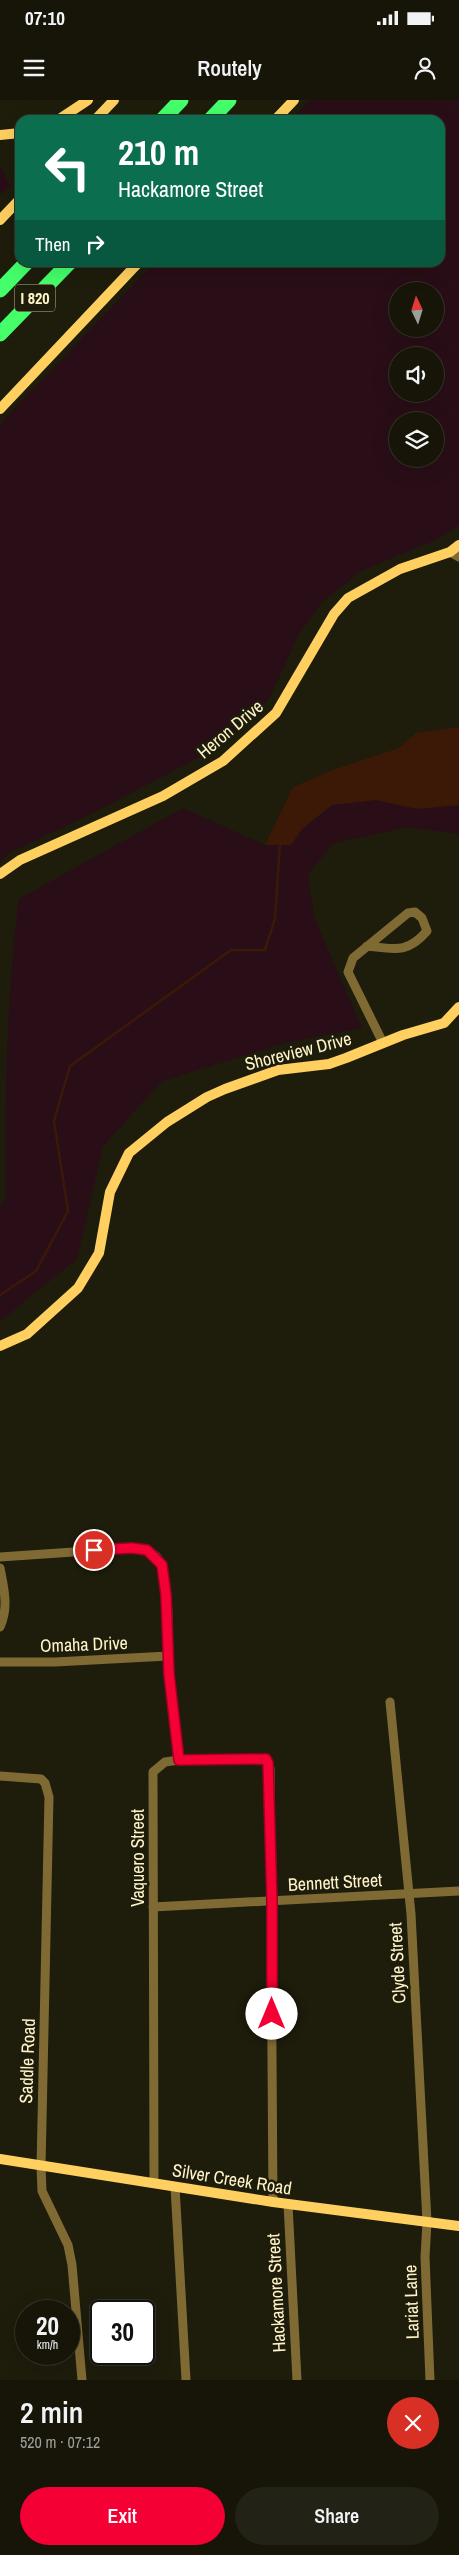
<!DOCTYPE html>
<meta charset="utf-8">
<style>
:root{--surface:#161508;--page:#232216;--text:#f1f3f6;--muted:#9e9f9c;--line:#353429;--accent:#f40035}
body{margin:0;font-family:"Archivo Narrow",sans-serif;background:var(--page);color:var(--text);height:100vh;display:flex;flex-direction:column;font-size:19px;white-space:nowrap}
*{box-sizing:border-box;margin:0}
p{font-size:16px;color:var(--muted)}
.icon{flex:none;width:28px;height:28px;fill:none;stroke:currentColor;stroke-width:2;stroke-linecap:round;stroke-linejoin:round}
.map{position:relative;height:2280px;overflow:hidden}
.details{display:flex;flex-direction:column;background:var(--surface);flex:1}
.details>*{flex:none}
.top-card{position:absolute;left:15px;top:15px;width:430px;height:152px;border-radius:15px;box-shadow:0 5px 20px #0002,0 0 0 1px var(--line);background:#0b6e4f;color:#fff;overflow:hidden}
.needle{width:32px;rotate:356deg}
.tools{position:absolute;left:389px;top:182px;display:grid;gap:10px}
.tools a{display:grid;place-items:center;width:55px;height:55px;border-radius:50%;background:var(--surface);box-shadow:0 5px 20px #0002,0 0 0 1px var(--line);font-size:25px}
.speed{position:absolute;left:15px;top:2200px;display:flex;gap:10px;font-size:25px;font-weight:700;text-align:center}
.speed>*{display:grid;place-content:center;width:65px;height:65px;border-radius:50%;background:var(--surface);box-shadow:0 5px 20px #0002,0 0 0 1px var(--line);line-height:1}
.speed small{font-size:12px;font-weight:400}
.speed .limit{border:2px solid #111;border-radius:8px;background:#fff;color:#111}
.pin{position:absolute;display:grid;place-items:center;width:42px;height:42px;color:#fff;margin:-21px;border:2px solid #fff;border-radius:50%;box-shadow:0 1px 5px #0007}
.me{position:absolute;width:55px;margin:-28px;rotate:0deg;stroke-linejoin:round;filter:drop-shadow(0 0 4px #0008)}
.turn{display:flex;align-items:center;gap:18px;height:105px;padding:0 20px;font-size:22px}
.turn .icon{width:65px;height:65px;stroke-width:2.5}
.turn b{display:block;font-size:35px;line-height:42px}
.then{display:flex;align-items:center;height:48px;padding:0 20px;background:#0003;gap:10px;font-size:19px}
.round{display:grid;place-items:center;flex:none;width:52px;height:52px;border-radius:26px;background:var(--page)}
.headline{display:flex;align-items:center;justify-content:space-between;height:85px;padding:0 20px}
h1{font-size:30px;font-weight:600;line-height:38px}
.cta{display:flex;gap:10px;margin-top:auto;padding:10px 20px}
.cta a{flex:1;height:58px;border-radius:30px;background:var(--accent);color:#fff;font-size:20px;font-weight:600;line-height:58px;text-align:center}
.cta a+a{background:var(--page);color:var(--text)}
.status{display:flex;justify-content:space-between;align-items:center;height:35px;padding:0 25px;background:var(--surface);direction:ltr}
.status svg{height:14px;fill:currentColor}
header{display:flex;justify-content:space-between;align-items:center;height:65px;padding:0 20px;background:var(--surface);font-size:22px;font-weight:600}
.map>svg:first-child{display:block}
</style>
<div class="status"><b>07:10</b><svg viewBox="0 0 49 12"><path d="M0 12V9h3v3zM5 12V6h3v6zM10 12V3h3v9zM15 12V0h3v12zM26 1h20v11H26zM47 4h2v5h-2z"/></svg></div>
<header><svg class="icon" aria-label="menu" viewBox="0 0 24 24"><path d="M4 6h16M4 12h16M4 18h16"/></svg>Routely<svg class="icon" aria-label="person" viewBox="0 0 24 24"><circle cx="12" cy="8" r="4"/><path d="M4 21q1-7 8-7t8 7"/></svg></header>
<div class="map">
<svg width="459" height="2280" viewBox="0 0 459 2280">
<rect width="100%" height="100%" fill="#1e1c0b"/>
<g fill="#290e17" fill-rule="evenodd">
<path d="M 310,0 L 459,0 L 459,425 L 438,439 L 361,471 L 321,503 L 299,534 L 270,597 L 223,645 L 85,717 L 9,753 L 0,763 L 0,324 L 154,163 L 440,162 L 440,20 L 291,20 ZM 398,191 L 435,191 L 435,229 L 398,229 ZM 398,256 L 435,256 L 435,294 L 398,294 ZM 398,321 L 435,321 L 435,359 L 398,359 Z"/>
<path d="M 0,66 L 11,87 L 0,94 Z"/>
<path d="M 376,700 L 417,709 L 459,705 L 459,734 L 409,727 L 333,743 L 308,774 L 314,817 L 362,928 L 285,943 L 162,981 L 103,1046 L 77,1159 L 0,1221 L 0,1106 L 6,1097 C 5,997 6,898 19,799 L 183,708 L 265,745 L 291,745 L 302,729 L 332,705 Z"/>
</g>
<path fill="#3c1807" d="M 459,627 L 459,705 L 417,709 L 376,700 L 332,705 L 302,729 L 291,745 L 265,745 L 293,687 L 335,669 L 399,648 L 416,633 Z"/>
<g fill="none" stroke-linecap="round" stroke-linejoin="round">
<path stroke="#3c1807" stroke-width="2.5" d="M 0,1195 L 36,1171 L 68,1111 L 54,1021 L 70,966 L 231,850 L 265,850 L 275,819 L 280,743"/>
<g stroke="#806a34" stroke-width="9">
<path d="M 450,452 L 459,457"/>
<path d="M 367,846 C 395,849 407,854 427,831 L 422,818 L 415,812 L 408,813 L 353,858 L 348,872 L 383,943"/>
<path d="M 0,1457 L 132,1448 C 144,1450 156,1451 161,1464 C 170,1485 168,1546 169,1572 C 171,1601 176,1631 179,1660"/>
<path d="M 0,1468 C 4,1489 9,1507 0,1527"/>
<path d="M 0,1562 L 55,1562 L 168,1556"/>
<path d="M 390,1602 L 411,1814 L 427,2122 L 425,2157 L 430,2280"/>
<path d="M 0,1676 L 41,1679 L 45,1683 L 49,1697 L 41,2067 L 42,2091 L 68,2145 L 72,2165 L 82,2280"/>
<path d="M 153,1807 L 459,1791"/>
<path d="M 154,2083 L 153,1672 L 165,1662 L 179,1660 L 266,1659 L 270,1668 L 273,2102"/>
<path d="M 175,2087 L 186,2280"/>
<path d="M 288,2104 L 297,2280"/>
</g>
<g stroke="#ffd060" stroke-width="10">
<path d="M 58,20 L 88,0"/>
<path d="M 95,20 L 114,0"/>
<path d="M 275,20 L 294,0"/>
<path d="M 0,35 L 20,33"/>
<path d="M 0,120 L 20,99"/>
<path d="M 0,309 L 139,162"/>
<path d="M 0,774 L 20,760 L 163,696 L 223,661 L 276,613 L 334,514 L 348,498 L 400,469 L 450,452 L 459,445"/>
<path d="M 0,1246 L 27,1234 L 78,1188 L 99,1153 L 110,1092 L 129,1053 L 167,1022 L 207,997 L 225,989 L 278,970 L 329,964 L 346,958 L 403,935 L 444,923 L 459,907"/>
<path d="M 0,2059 L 273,2102 L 459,2126"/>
</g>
<g stroke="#44ff6a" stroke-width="15">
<path d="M 162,20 L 181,0"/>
<path d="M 210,20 L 229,0"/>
<path d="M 0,190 L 27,162"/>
<path d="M 0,234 L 70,162"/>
</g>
</g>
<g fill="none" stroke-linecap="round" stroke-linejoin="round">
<defs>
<path id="route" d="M 94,1450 L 132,1448 L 147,1450 L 162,1465 L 166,1495 L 169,1574 L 179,1660 L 266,1659 L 268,1663 L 272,1802 L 272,1914"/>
</defs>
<use href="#route" stroke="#9f0022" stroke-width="12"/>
<use href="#route" stroke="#f40035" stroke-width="9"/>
</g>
<g text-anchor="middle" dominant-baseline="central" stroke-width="5" stroke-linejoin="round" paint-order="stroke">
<rect fill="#1e1c0b" stroke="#bcb390" stroke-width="1" x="15" y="184.5" width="40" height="27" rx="4"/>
<g font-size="16" font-weight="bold" fill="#fff4c9">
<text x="35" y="198">I 820</text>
</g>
<g font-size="18" fill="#fff4c9" stroke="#1e1c0b">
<text transform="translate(230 629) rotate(-40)">Heron Drive</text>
<text transform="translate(298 951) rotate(-14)">Shoreview Drive</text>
<text transform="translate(84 1544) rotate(-2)">Omaha Drive</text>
<text transform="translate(137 1758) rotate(-90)">Vaquero Street</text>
<text transform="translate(335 1782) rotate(-3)">Bennett Street</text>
<text transform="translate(397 1863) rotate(-93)">Clyde Street</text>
<text transform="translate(27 1961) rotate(-88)">Saddle Road</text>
<text transform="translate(232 2079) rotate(9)">Silver Creek Road</text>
<text transform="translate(276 2193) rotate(-93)">Hackamore Street</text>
<text transform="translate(411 2202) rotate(-92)">Lariat Lane</text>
</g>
</g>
</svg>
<div class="tools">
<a><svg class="needle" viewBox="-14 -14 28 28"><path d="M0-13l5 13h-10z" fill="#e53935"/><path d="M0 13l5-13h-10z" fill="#9e9f9c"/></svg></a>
<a><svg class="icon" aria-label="sound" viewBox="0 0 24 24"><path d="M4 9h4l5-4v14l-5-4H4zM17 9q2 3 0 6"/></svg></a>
<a><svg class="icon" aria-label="layers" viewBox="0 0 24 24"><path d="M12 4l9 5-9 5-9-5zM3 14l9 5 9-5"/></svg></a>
</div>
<div class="speed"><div>20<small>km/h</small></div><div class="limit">30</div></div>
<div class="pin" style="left:94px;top:1450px;background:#d93025"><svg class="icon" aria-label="arrive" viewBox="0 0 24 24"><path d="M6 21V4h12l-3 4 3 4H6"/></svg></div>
<svg class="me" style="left:272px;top:1914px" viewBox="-20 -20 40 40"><circle r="19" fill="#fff"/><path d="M0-13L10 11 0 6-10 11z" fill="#f40035"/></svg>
<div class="top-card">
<div class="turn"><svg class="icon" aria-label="left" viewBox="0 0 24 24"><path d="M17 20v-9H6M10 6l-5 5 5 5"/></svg><div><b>210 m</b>Hackamore Street</div></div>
<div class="then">Then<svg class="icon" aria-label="right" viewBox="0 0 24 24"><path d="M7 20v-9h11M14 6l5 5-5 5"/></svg></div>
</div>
</div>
<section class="details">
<div class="headline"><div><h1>2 min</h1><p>520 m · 07:12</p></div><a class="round" style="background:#d93025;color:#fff"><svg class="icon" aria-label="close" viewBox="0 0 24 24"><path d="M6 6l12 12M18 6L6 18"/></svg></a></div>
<div class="cta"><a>Exit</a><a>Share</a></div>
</section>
